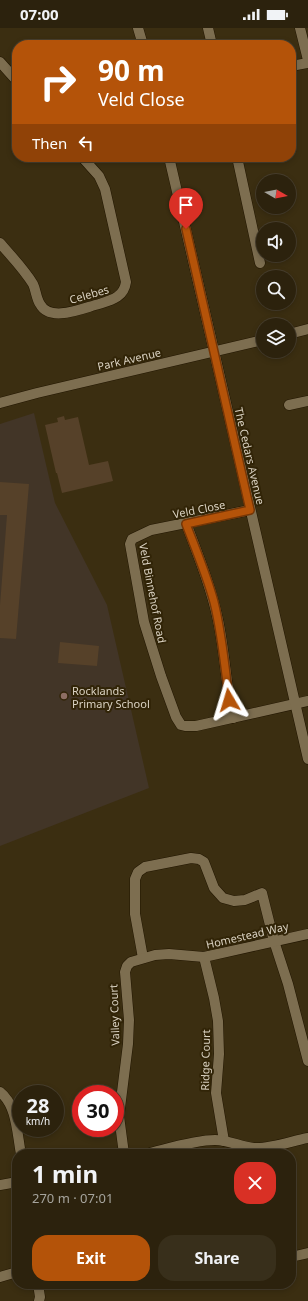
<!DOCTYPE html>
<meta charset="utf-8">
<style>
:root{--surface:#2c220d;--page:#382f1b;--text:#f1f3f6;--muted:#a6a49d;--line:#483f2e;--accent:#b45309}
body{margin:0;font-family:"Noto Sans",sans-serif;background:var(--page);color:var(--text);height:100vh;display:flex;flex-direction:column;font-size:15px;white-space:nowrap}
*{box-sizing:border-box;margin:0}
p{font-size:13px;color:var(--muted)}
.icon{flex:none;width:22px;height:22px;fill:none;stroke:currentColor;stroke-width:2;stroke-linecap:round;stroke-linejoin:round}
.map{position:relative;flex:1;overflow:hidden}
.drawer{position:absolute;left:12px;top:1121px;width:284px;height:140px;display:flex;flex-direction:column;background:var(--surface);border-radius:16px;box-shadow:0 2px 6px #0003,0 0 0 1px var(--line)}
.drawer>*{flex:none}
.hud{position:absolute;left:12px;top:12px;width:284px;height:122px;border-radius:16px;box-shadow:0 2px 6px #0003,0 0 0 1px var(--line);background:#b45309;color:#fff;overflow:hidden}
.needle{width:26px;rotate:99deg}
.controls{position:absolute;left:256px;top:146px;display:grid;gap:8px}
.controls a{display:grid;place-items:center;width:40px;height:40px;border-radius:50%;background:var(--surface);box-shadow:0 2px 6px #0003,0 0 0 1px var(--line);font-size:20px}
.speed{position:absolute;left:12px;top:1057px;display:flex;gap:8px;font-size:20px;font-weight:700;text-align:center}
.speed>*{display:grid;place-content:center;width:52px;height:52px;border-radius:50%;background:var(--surface);box-shadow:0 2px 6px #0003,0 0 0 1px var(--line);line-height:1}
.speed small{font-size:10px;font-weight:400}
.speed .limit{border:6px solid #d22;background:#fff;color:#111}
.pin{position:absolute;display:grid;place-items:center;width:34px;height:34px;color:#fff;margin:-41px -17px;border-radius:50% 50% 50% 0;rotate:-45deg;box-shadow:0 0 4px #0007}
.pin .icon{rotate:45deg}
.me{position:absolute;width:44px;margin:-22px;rotate:353deg;stroke-linejoin:round;filter:drop-shadow(0 0 3px #0008)}
.turn{display:flex;align-items:center;gap:14px;height:84px;padding:0 20px;font-size:18px}
.turn .icon{width:52px;height:52px;stroke-width:2.5}
.turn b{display:block;font-size:28px;line-height:34px}
.then{display:flex;align-items:center;height:38px;padding:0 20px;background:#0003;gap:8px;font-size:15px}
.round{display:grid;place-items:center;flex:none;width:42px;height:42px;border-radius:16px;background:var(--page)}
.head{display:flex;align-items:center;justify-content:space-between;height:68px;padding:0 20px}
h1{font-size:24px;font-weight:700;line-height:30px}
.button{display:flex;gap:8px;margin-top:auto;padding:8px 20px}
.button a{flex:1;height:46px;border-radius:16px;background:var(--accent);color:#fff;font-size:16px;font-weight:700;line-height:46px;text-align:center}
.button a+a{background:var(--page);color:var(--text)}
.status{display:flex;justify-content:space-between;align-items:center;height:28px;padding:0 20px;background:var(--surface);direction:ltr}
.status svg{height:11px;fill:currentColor}
.map>svg:first-child{display:block}
</style>
<div class="status"><b>07:00</b><svg viewBox="0 0 49 12"><path d="M0 12V9h3v3zM5 12V6h3v6zM10 12V3h3v9zM15 12V0h3v12zM26 1h20v11H26zM47 4h2v5h-2z"/></svg></div>
<div class="map">
<svg width="308" height="1273" viewBox="0 0 308 1273">
<rect width="100%" height="100%" fill="#3b2e11"/>
<path fill="#423527" d="M 34,385 L 55,475 L 107,577 L 149,760 L 0,818 L 0,396 Z"/>
<g fill="#564129">
<path d="M 64,388 L 65,392 L 78,389 L 89,437 L 108,433 L 113,453 L 62,465 L 57,445 L 56,445 L 45,397 L 58,394 L 57,390 Z"/>
<path d="M 0,454 L 29,456 L 16,611 L 0,610 L 0,577 L 7,487 L 0,487 Z"/>
<path d="M 60,614 L 99,618 L 97,638 L 58,635 Z"/>
</g>
<g fill="none" stroke-linecap="round" stroke-linejoin="round">
<defs>
<g id="minor">
<path d="M 138,0 L 143,17"/>
<path d="M 208,0 L 212,17"/>
<path d="M 300,0 L 308,32"/>
<path d="M 0,34 L 17,53"/>
<path d="M 291,38 L 308,35"/>
<path d="M 169,129 L 214,323"/>
<path d="M 237,129 L 260,235"/>
<path d="M 0,215 C 11,228 24,241 33,256 C 36,262 36,270 40,276 C 50,295 83,280 99,276 C 112,272 124,269 126,254 L 105,161 L 99,148 L 82,129"/>
<path d="M 289,377 L 308,373"/>
<path d="M 250,482 L 151,502 L 132,511 L 130,516 L 144,594 L 161,648 L 176,689 L 181,697 L 185,698 L 196,698 L 308,673"/>
<path d="M 186,495 C 198,527 211,559 218,592 C 225,625 226,658 233,690"/>
<path d="M 204,929 L 214,970 L 218,993 L 219,1026 L 216,1065 L 224,1113"/>
<path d="M 143,930 L 135,886 L 135,851 L 138,844 L 145,839 L 191,830 L 199,831 L 204,834 L 214,860 L 223,870 L 234,873 L 245,872 L 262,865 L 274,913 L 288,956 L 308,1033"/>
<path d="M 0,1064 C 17,1077 17,1106 21,1126"/>
<path d="M 124,1126 L 119,1088 L 128,1016 L 129,992 L 125,944 L 127,938 L 131,934 L 155,927 L 169,926 L 204,929 L 308,906"/>
<path d="M 146,1126 C 167,1121 194,1112 215,1112 C 229,1112 241,1119 254,1120 C 270,1121 292,1113 308,1110"/>
<path d="M 0,1157 L 17,1154"/>
<path d="M 291,1229 L 308,1225"/>
<path d="M 0,1249 L 17,1244"/>
<path d="M 38,1256 L 40,1269 L 39,1273"/>
</g>
<g id="tertiary">
<path d="M 289,306 L 308,301"/>
<path d="M 214,323 L 308,731"/>
<path d="M 0,375 L 37,365 L 263,312"/>
</g>
</defs>
<use href="#minor" stroke="#221600" stroke-width="11"/>
<use href="#tertiary" stroke="#221600" stroke-width="11"/>
<use href="#minor" stroke="#7d6e50" stroke-width="10"/>
<use href="#tertiary" stroke="#7d6e50" stroke-width="10"/>
</g>
<g fill="none" stroke-linecap="round" stroke-linejoin="round">
<defs>
<path id="route" d="M 186,201 L 250,482 L 186,496 C 196,522 207,548 214,574 C 222,606 225,639 229,672"/>
</defs>
<use href="#route" stroke="#753606" stroke-width="10"/>
<use href="#route" stroke="#b45309" stroke-width="7"/>
</g>
<circle fill="#8d6e63" stroke="#312407" stroke-width="1.5" cx="64" cy="668" r="4"/>
<g text-anchor="middle" dominant-baseline="central" stroke-width="4" stroke-linejoin="round" paint-order="stroke">
<g font-size="11" fill="#dad2c2" stroke="#312407">
<text transform="translate(89 266) rotate(-16)">Celebes</text>
<text transform="translate(129 331) rotate(-13)">Park Avenue</text>
<text transform="translate(250 428) rotate(77)">The Cedars Avenue</text>
<text transform="translate(199 481) rotate(-11)">Veld Close</text>
<text transform="translate(153 565) rotate(79)">Veld Binnehof Road</text>
<text transform="translate(247 907) rotate(-13)">Homestead Way</text>
<text transform="translate(114 987) rotate(-92)">Valley Court</text>
<text transform="translate(205 1032) rotate(-89)">Ridge Court</text>
</g>
<g font-size="11" fill="#dad2c2" stroke="#312407" text-anchor="start">
<text x="72" y="662">Rocklands<tspan x="72" dy="13">Primary School</tspan></text>
</g>
</g>
</svg>
<div class="controls">
<a><svg class="needle" viewBox="-14 -14 28 28"><path d="M0-13l5 13h-10z" fill="#e53935"/><path d="M0 13l5-13h-10z" fill="#a6a49d"/></svg></a>
<a><svg class="icon" aria-label="sound" viewBox="0 0 24 24"><path d="M4 9h4l5-4v14l-5-4H4zM17 9q2 3 0 6"/></svg></a>
<a><svg class="icon" aria-label="search" viewBox="0 0 24 24"><circle cx="10" cy="10" r="6"/><path d="M15 15l6 6"/></svg></a>
<a><svg class="icon" aria-label="layers" viewBox="0 0 24 24"><path d="M12 4l9 5-9 5-9-5zM3 14l9 5 9-5"/></svg></a>
</div>
<div class="speed"><div>28<small>km/h</small></div><div class="limit">30</div></div>
<div class="pin" style="left:186px;top:201px;background:#d93025"><svg class="icon" aria-label="arrive" viewBox="0 0 24 24"><path d="M6 21V4h12l-3 4 3 4H6"/></svg></div>
<svg class="me" style="left:229px;top:672px" viewBox="-20 -20 40 40"><path d="M0-17L14 15 0 8-14 15z" fill="#b45309" stroke="#fff" stroke-width="4"/></svg>
<div class="hud">
<div class="turn"><svg class="icon" aria-label="right" viewBox="0 0 24 24"><path d="M7 20v-9h11M14 6l5 5-5 5"/></svg><div><b>90 m</b>Veld Close</div></div>
<div class="then">Then<svg class="icon" aria-label="left" viewBox="0 0 24 24"><path d="M17 20v-9H6M10 6l-5 5 5 5"/></svg></div>
</div>
<section class="drawer">
<div class="head"><div><h1>1 min</h1><p>270 m · 07:01</p></div><a class="round" style="background:#d93025;color:#fff"><svg class="icon" aria-label="close" viewBox="0 0 24 24"><path d="M6 6l12 12M18 6L6 18"/></svg></a></div>
<div class="button"><a>Exit</a><a>Share</a></div>
</section>
</div>
